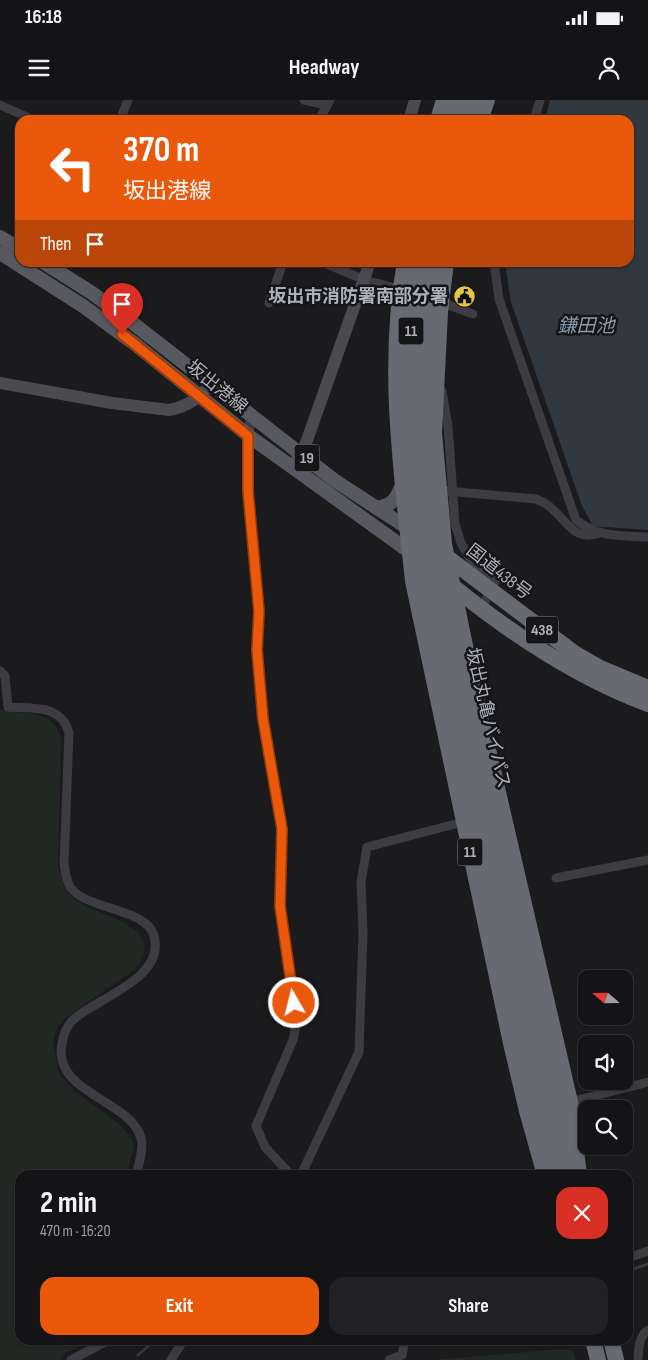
<!DOCTYPE html>
<meta charset="utf-8">
<style>
:root{--surface:#141416;--page:#212123;--text:#f1f3f6;--muted:#9d9ea1;--line:#333335;--accent:#ea580c}
body{margin:0;font-family:"Sofia Sans Condensed","Noto Sans JP",sans-serif;background:var(--page);color:var(--text);height:100vh;display:flex;flex-direction:column;font-size:19px;white-space:nowrap}
*{box-sizing:border-box;margin:0}
p{font-size:16px;color:var(--muted)}
.icon{flex:none;width:28px;height:28px;fill:none;stroke:currentColor;stroke-width:2;stroke-linecap:round;stroke-linejoin:round}
.map{position:relative;flex:1;overflow:hidden}
.drawer{position:absolute;left:15px;top:1070px;width:618px;height:175px;display:flex;flex-direction:column;background:var(--surface);border-radius:15px;box-shadow:0 1px 4px #0004,0 0 0 1px var(--line)}
.drawer>*{flex:none}
.guide{position:absolute;left:15px;top:15px;width:619px;height:152px;border-radius:15px;box-shadow:0 1px 4px #0004,0 0 0 1px var(--line);background:#ea580c;color:#fff;overflow:hidden}
.needle{width:32px;rotate:290deg}
.buttons{position:absolute;left:578px;top:870px;display:grid;gap:10px}
.buttons a{display:grid;place-items:center;width:55px;height:55px;border-radius:10px;background:var(--surface);box-shadow:0 1px 4px #0004,0 0 0 1px var(--line);font-size:25px}
.pin{position:absolute;display:grid;place-items:center;width:42px;height:42px;color:#fff;margin:-51px -21px;border-radius:50% 50% 50% 0;rotate:-45deg;box-shadow:0 0 5px #0007}
.pin .icon{rotate:45deg}
.me{position:absolute;width:55px;margin:-28px;rotate:352deg;stroke-linejoin:round;filter:drop-shadow(0 0 4px #0008)}
.turn{display:flex;align-items:center;gap:18px;height:105px;padding:0 25px;font-size:22px}
.turn .icon{width:65px;height:65px;stroke-width:2.5}
.turn b{display:block;font-size:35px;line-height:42px}
.then{display:flex;align-items:center;height:48px;padding:0 25px;background:#0003;gap:10px;font-size:19px}
.round{display:grid;place-items:center;flex:none;width:52px;height:52px;border-radius:15px;background:var(--page)}
.head{display:flex;align-items:center;justify-content:space-between;height:85px;padding:0 25px}
h1{font-size:30px;font-weight:700;line-height:38px}
.button{display:flex;gap:10px;margin-top:auto;padding:10px 25px}
.button a{flex:1;height:58px;border-radius:15px;background:var(--accent);color:#fff;font-size:20px;font-weight:700;line-height:58px;text-align:center}
.button a+a{background:var(--page);color:var(--text)}
.status{display:flex;justify-content:space-between;align-items:center;height:35px;padding:0 25px;background:var(--surface);direction:ltr}
.status svg{height:14px;fill:currentColor}
header{display:flex;justify-content:space-between;align-items:center;height:65px;padding:0 25px;background:var(--surface);font-size:22px;font-weight:700}
.map>svg:first-child{display:block}
</style>
<div class="status"><b>16:18</b><svg viewBox="0 0 49 12"><path d="M0 12V9h3v3zM5 12V6h3v6zM10 12V3h3v9zM15 12V0h3v12zM26 1h20v11H26zM47 4h2v5h-2z"/></svg></div>
<header><svg class="icon" aria-label="menu" viewBox="0 0 24 24"><path d="M4 6h16M4 12h16M4 18h16"/></svg>Headway<svg class="icon" aria-label="person" viewBox="0 0 24 24"><circle cx="12" cy="8" r="4"/><path d="M4 21q1-7 8-7t8 7"/></svg></header>
<div class="map">
<svg width="648" height="1260" viewBox="0 0 648 1260">
<rect width="100%" height="100%" fill="#1b1b1d"/>
<g fill="#212823">
<path d="M 0,609 C 26,617 50,606 61,637 L 58,765 C 61,778 65,793 77,801 C 102,818 172,827 133,871 L 65,918 L 56,930 L 53,941 L 59,973 L 73,990 L 118,1023 L 132,1039 L 134,1047 L 127,1075 L 20,1075 L 20,1240 L 94,1240 L 66,1253 L 60,1260 L 0,1260 Z"/>
<path d="M 563,1249 L 573,1251 L 576,1260 L 433,1260 Z"/>
</g>
<path fill="#313840" d="M 550,0 L 648,0 L 648,430 L 593,426 L 582,406 L 511,202 L 505,163 L 629,162 L 629,20 L 545,20 Z"/>
<g fill="none" stroke-linecap="round" stroke-linejoin="round">
<g stroke="#313840" stroke-width="3">
<path d="M 628,1171 L 648,1164"/>
<path d="M 138,1255 L 155,1240"/>
</g>
<g stroke="#3c3c42" stroke-width="9">
<path d="M 304,0 L 327,5"/>
<path d="M 0,5 L 34,20"/>
<path d="M 120,20 L 128,0"/>
<path d="M 319,20 L 330,0"/>
<path d="M 534,20 L 540,0"/>
<path d="M 322,162 L 365,180 L 403,190"/>
<path d="M 494,162 L 499,199 L 576,420 C 597,437 622,436 648,437"/>
<path d="M 438,201 L 473,214"/>
<path d="M 269,203 L 283,162"/>
<path d="M 442,291 L 448,326 L 455,424 L 461,443 L 470,459 L 496,480 L 482,507"/>
<path d="M 250,314 L 248,391 L 259,511 L 257,550 L 263,619 L 282,729 L 280,806 L 297,922 L 293,940 L 256,1026 L 265,1047 L 291,1075"/>
<path d="M 447,391 L 536,399 C 541,401 546,403 550,407 C 568,421 573,442 600,433"/>
<path d="M 0,571 L 5,576 L 8,607 C 34,609 61,604 69,633 L 64,763 C 65,771 66,781 71,788 C 87,810 147,808 154,836 C 166,879 96,898 73,920 C 67,926 63,936 62,944 C 52,993 131,1000 141,1038 C 144,1048 139,1064 136,1075"/>
<path d="M 556,778 L 648,760"/>
<path d="M 570,1002 L 648,982"/>
<path d="M 301,1075 L 359,952 L 363,833 L 361,782 L 367,747 L 463,722"/>
<path d="M 628,1158 L 648,1151"/>
<path d="M 638,1258 C 639,1247 639,1236 648,1230"/>
<path d="M 71,1260 L 109,1240"/>
<path d="M 171,1260 L 183,1241 L 202,1240"/>
<path d="M 389,1260 L 402,1255 L 405,1240"/>
</g>
<g stroke="#4a4b51" stroke-width="12">
<path d="M 409,20 L 415,0"/>
<path d="M 0,283 L 112,303 L 169,310 C 187,307 199,298 211,284"/>
<path d="M 293,366 L 306,343 L 370,162"/>
</g>
<g stroke="#585960" stroke-width="14">
<path d="M 0,137 L 20,149"/>
<path d="M 0,153 L 83,206 L 135,244 L 249,336 L 410,452"/>
<path d="M 43,162 L 92,193 L 130,221 L 334,380 L 406,427"/>
<path d="M 377,408 C 394,405 397,398 403,382"/>
</g>
<g stroke="#686a72" stroke-width="16">
<path d="M 438,20 L 444,0"/>
<path d="M 450,20 L 456,0"/>
<path d="M 464,20 L 471,0"/>
<path d="M 480,20 L 487,0"/>
<path d="M 405,162 C 386,268 402,375 413,481 L 511,943 L 527,1011 L 545,1075"/>
<path d="M 446,162 L 440,212 L 434,333 L 444,444 L 474,589 L 570,1002 L 579,1075"/>
<path d="M 409,300 L 411,240 L 418,162"/>
<path d="M 422,300 L 424,244 L 433,162"/>
<path d="M 444,455 L 574,553 L 600,568 L 648,588"/>
<path d="M 450,484 C 510,533 575,577 648,604"/>
<path d="M 482,682 L 568,1063"/>
<path d="M 468,685 L 556,1075"/>
<path d="M 593,1240 L 598,1260"/>
<path d="M 611,1240 L 616,1260"/>
</g>
<g stroke="#686a72" stroke-width="16">
<path d="M 409,300 L 413,398 L 418,444 L 468,685"/>
<path d="M 422,300 L 427,414 L 435,468 L 482,682"/>
</g>
</g>
<g fill="none" stroke-linecap="round" stroke-linejoin="round">
<defs>
<path id="route" d="M 122,234 L 248,336 L 248,391 L 259,511 L 257,550 L 263,619 L 282,729 L 280,806 L 294,903"/>
</defs>
<use href="#route" stroke="#983908" stroke-width="12"/>
<use href="#route" stroke="#ea580c" stroke-width="9"/>
</g>
<defs>
<symbol id="civic-disc" viewBox="-11 -11 22 22"><circle r="9.5" fill="#e6c349" stroke="#161618"/><path d="M-.6-6.5H3V-4.5H.6V-3L4-1V1h2V6H-6V1h2V-1L-.6-3ZM-1.2 2.5V6h2.4V2.5Z" fill="#111"/></symbol>
</defs>
<g fill-rule="evenodd">
<use href="#civic-disc" x="452" y="184" width="25" height="25"/>
</g>
<g text-anchor="middle" dominant-baseline="central" stroke-width="5" stroke-linejoin="round" paint-order="stroke">
<g fill="#161618" stroke="#80828a" stroke-width="1">
<rect x="398.5" y="217.5" width="25" height="27" rx="4"/>
<rect x="294.5" y="344.5" width="25" height="27" rx="4"/>
<rect x="526" y="516.5" width="32" height="27" rx="4"/>
<rect x="457.5" y="738.5" width="25" height="27" rx="4"/>
</g>
<g font-size="16" font-weight="bold" fill="#aeb1bb">
<text x="411" y="231">11</text>
<text x="307" y="358">19</text>
<text x="542" y="530">438</text>
<text x="470" y="752">11</text>
</g>
<g font-size="18" font-weight="bold" fill="#aeb1bb" stroke="#161618" text-anchor="end">
<text x="448" y="196">坂出市消防署南部分署</text>
</g>
<g font-size="18" fill="#aeb1bb" stroke="#161618">
<text transform="translate(217 287) rotate(39)">坂出港線</text>
<text transform="translate(499 472) rotate(38)">国道438号</text>
<text transform="translate(488 618) rotate(77)">坂出丸亀バイパス</text>
</g>
<g font-size="19" font-style="italic" fill="#889ab3" stroke="#161618">
<text x="586" y="226">鎌田池</text>
</g>
</g>
</svg>
<div class="buttons">
<a><svg class="needle" viewBox="-14 -14 28 28"><path d="M0-13l5 13h-10z" fill="#e53935"/><path d="M0 13l5-13h-10z" fill="#9d9ea1"/></svg></a>
<a><svg class="icon" aria-label="sound" viewBox="0 0 24 24"><path d="M4 9h4l5-4v14l-5-4H4zM17 9q2 3 0 6"/></svg></a>
<a><svg class="icon" aria-label="search" viewBox="0 0 24 24"><circle cx="10" cy="10" r="6"/><path d="M15 15l6 6"/></svg></a>
</div>
<div class="pin" style="left:122px;top:234px;background:#d93025"><svg class="icon" aria-label="arrive" viewBox="0 0 24 24"><path d="M6 21V4h12l-3 4 3 4H6"/></svg></div>
<svg class="me" style="left:294px;top:903px" viewBox="-20 -20 40 40"><circle r="17" fill="#ea580c" stroke="#fff" stroke-width="3"/><path d="M0-11L8 9 0 5-8 9z" fill="#fff"/></svg>
<div class="guide">
<div class="turn"><svg class="icon" aria-label="left" viewBox="0 0 24 24"><path d="M17 20v-9H6M10 6l-5 5 5 5"/></svg><div><b>370 m</b>坂出港線</div></div>
<div class="then">Then<svg class="icon" aria-label="arrive" viewBox="0 0 24 24"><path d="M6 21V4h12l-3 4 3 4H6"/></svg></div>
</div>
<section class="drawer">
<div class="head"><div><h1>2 min</h1><p>470 m · 16:20</p></div><a class="round" style="background:#d93025;color:#fff"><svg class="icon" aria-label="close" viewBox="0 0 24 24"><path d="M6 6l12 12M18 6L6 18"/></svg></a></div>
<div class="button"><a>Exit</a><a>Share</a></div>
</section>
</div>
